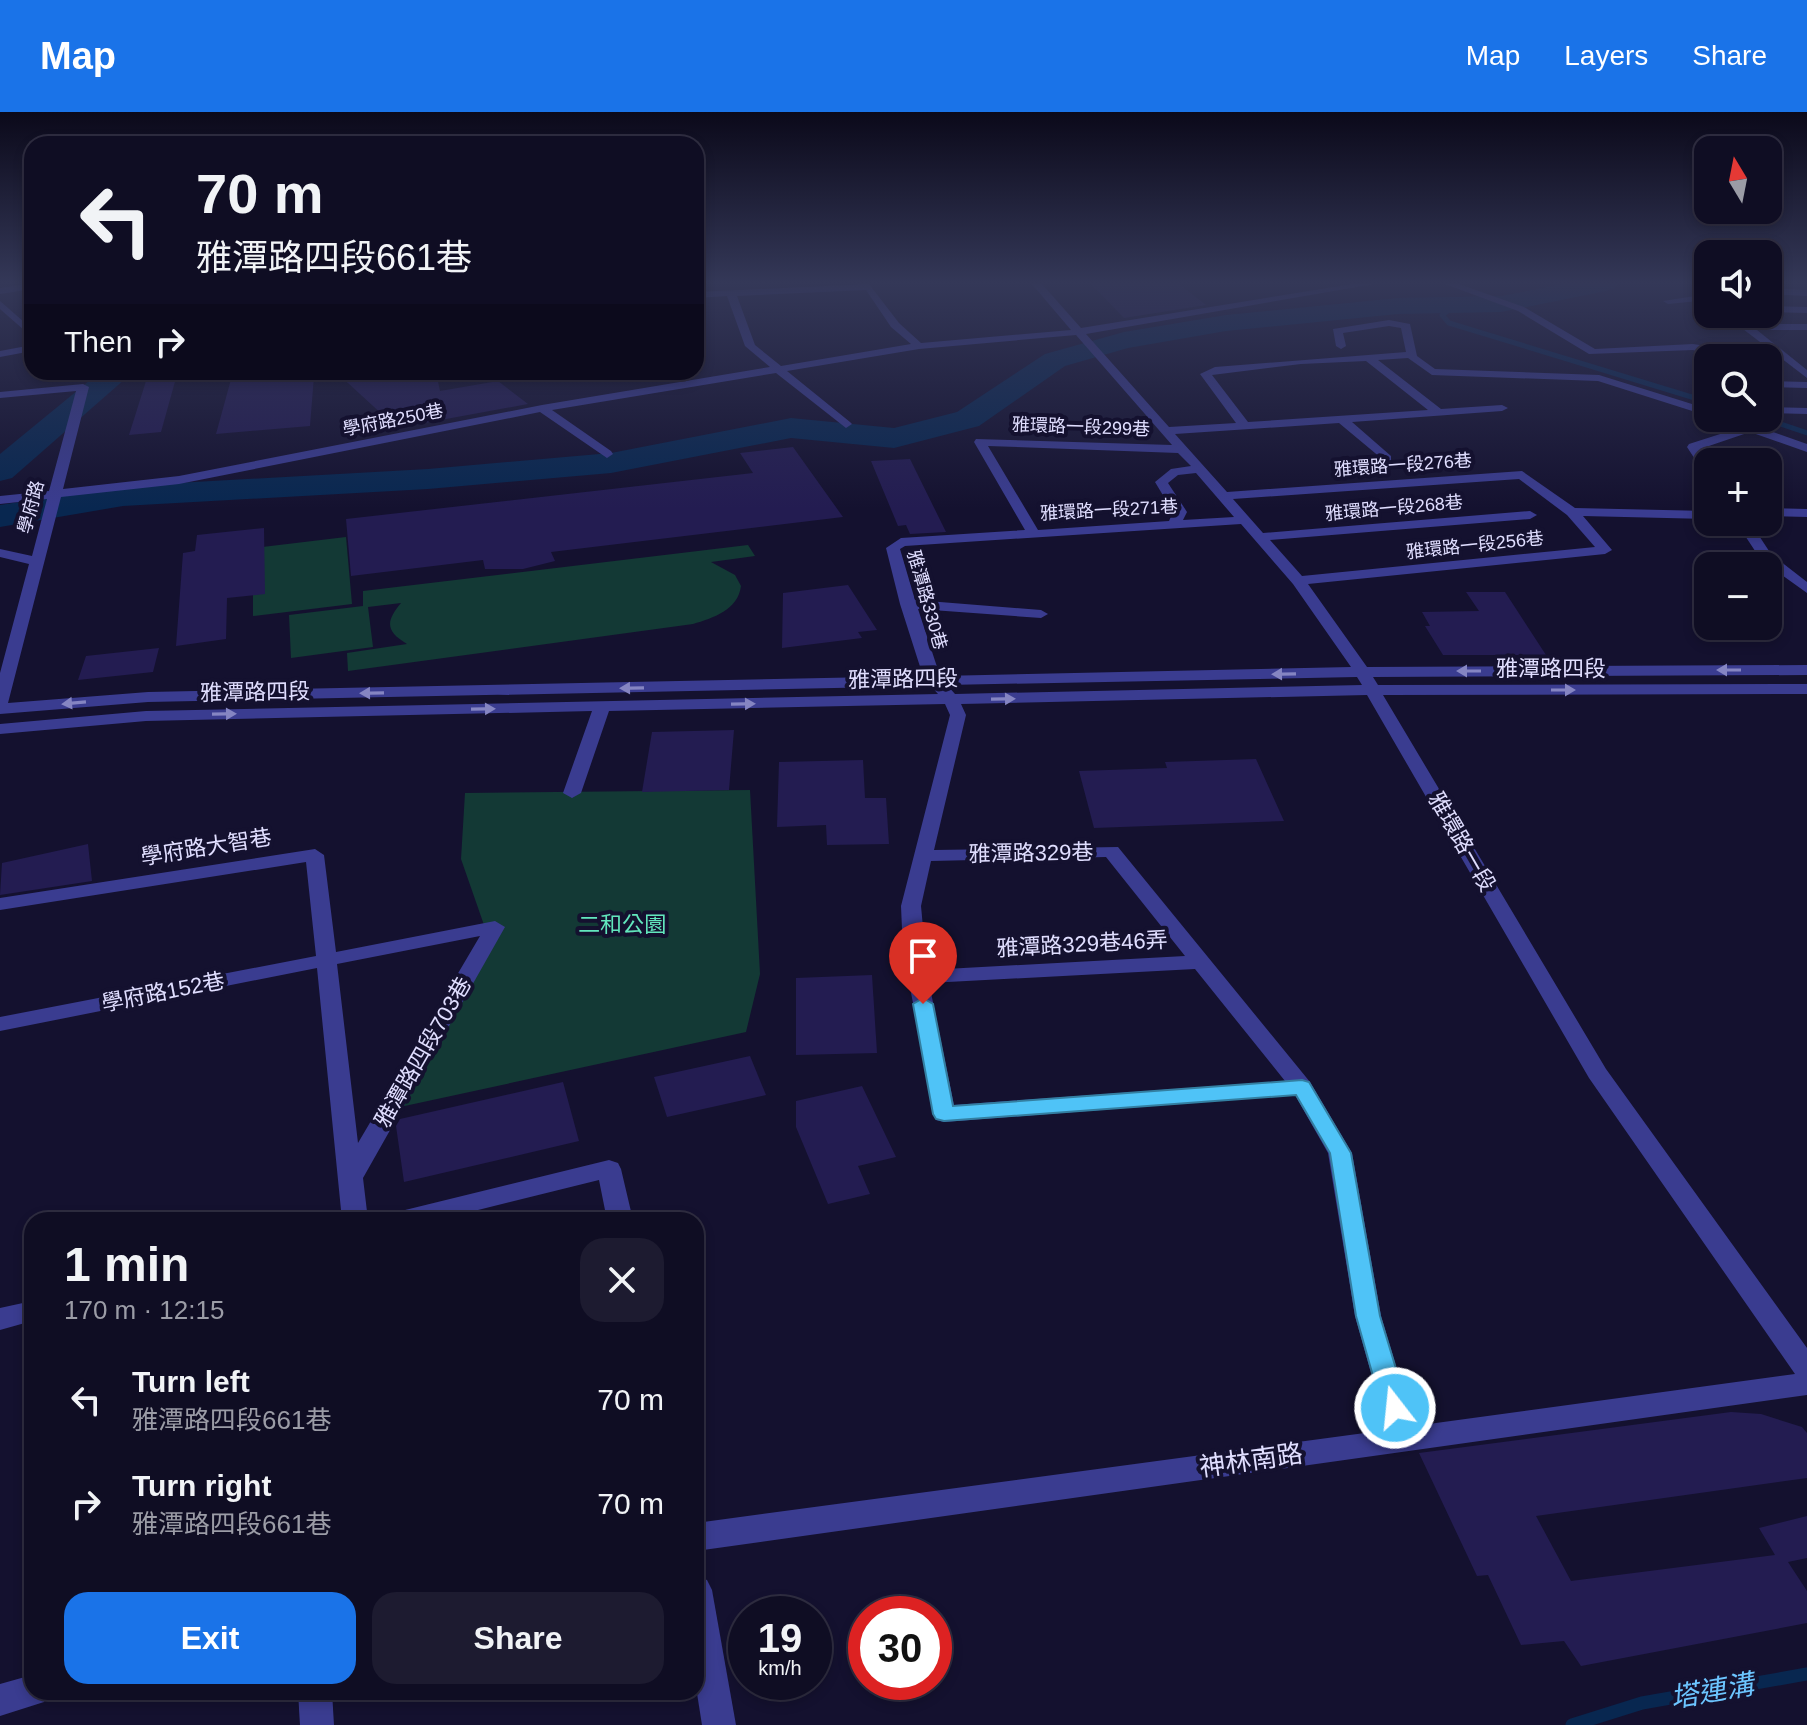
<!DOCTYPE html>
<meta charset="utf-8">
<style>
:root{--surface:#0f0d23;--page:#1d1b30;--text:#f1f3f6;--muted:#9b9ca6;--line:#2f2d41;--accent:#1a73e8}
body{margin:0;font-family:Helvetica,"Noto Sans TC",sans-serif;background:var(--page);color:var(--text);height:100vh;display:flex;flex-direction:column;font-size:30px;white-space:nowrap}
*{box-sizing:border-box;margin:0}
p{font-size:26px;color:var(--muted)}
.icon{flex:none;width:44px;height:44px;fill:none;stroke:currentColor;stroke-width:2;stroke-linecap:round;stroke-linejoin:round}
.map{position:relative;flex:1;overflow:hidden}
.details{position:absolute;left:24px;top:1100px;width:680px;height:488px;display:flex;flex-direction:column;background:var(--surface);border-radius:24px;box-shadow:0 4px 12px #0003,0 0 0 2px var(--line)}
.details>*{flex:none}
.banner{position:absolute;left:24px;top:24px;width:680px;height:244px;border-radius:24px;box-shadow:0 4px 12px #0003,0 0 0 2px var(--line);background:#0f0d23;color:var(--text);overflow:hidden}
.needle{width:52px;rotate:350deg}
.tools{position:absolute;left:1694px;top:24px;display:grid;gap:16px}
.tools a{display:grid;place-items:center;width:88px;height:88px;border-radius:16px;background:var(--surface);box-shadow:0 4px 12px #0003,0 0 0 2px var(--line);font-size:40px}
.speed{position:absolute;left:728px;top:1484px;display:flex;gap:16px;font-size:40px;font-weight:700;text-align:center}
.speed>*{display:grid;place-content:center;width:104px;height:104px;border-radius:50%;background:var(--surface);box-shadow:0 4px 12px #0003,0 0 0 2px var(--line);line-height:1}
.speed small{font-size:20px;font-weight:400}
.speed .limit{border:12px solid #d22;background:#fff;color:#111}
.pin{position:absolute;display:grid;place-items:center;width:68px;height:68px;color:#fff;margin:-82px -34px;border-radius:50% 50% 50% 0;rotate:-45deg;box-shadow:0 0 8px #0007}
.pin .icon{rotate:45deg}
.me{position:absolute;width:88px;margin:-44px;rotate:344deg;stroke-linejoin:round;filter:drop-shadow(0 0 6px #0008)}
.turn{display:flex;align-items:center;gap:28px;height:168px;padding:0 40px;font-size:36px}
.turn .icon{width:104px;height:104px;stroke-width:2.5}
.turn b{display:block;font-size:56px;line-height:68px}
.then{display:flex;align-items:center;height:76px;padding:0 40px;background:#0003;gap:16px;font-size:30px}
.round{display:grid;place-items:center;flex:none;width:84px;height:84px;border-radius:24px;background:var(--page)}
.headline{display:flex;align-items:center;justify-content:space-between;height:136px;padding:0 40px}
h1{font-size:48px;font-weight:700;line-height:60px}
.button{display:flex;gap:16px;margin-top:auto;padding:16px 40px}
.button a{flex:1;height:92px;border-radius:24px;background:var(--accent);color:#fff;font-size:32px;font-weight:700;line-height:92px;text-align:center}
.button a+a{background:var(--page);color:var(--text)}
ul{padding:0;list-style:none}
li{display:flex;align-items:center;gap:24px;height:104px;padding:0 40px}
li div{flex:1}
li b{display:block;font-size:30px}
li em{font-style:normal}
header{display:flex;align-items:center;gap:48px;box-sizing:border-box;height:112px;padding:0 40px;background:var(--accent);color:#fff}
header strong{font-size:38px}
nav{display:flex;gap:44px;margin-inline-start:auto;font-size:28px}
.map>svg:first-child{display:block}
</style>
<header>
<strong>Map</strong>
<nav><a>Map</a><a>Layers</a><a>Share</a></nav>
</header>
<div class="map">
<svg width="1807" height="1613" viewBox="0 0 1807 1613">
<rect width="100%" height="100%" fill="#14112f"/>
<g fill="#133935">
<path d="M 346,425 L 352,492 L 253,504 L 253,436 Z"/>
<path d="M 748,433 L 755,444 L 711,450 L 735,463 L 741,474 C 738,498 713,506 693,512 L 348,559 L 347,541 L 407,532 C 385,519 386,509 401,491 L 368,495 L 373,535 L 291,546 L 289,503 L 363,494 L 363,479 Z"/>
<path d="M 750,678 L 760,862 L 746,920 L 400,995 L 491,833 L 461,747 L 465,681 Z"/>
</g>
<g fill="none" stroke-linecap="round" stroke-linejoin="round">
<g stroke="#082750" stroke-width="5">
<path d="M 1457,193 L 1442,203 L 1449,211 L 1708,290"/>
<path d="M 1763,306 L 1807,321"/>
</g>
<path stroke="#082750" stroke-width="13" d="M 1572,1613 L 1642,1591 L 1807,1562"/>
<g fill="#082750" fill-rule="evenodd">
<path d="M 1568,171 L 1619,171 L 1615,176 L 1606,179 L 1501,200 L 1398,202 L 1226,219 L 1128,236 L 1065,254 L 979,314 L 894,336 L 791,326 L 611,361 L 428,377 L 123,394 L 0,415 L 0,393 L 123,374 L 428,357 L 611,341 L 791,306 L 894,316 L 957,300 L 1045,242 L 1124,220 L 1226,203 L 1398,186 L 1501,184 Z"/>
<path d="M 100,260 L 133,260 L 12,366 L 0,369 L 0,342 Z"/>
</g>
</g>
<g fill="#231c51">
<path d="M 1090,171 L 1178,171 L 1206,193 L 1124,206 Z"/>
<path d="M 233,260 L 269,260 L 267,269 L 314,264 L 310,314 L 216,322 Z"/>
<path d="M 336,260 L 436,260 L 440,279 L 498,269 L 528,292 L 397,316 Z"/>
<path d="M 176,266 L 161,320 L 129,323 L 146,269 Z"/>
<path d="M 793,335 L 843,405 L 551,440 L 555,449 L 523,457 L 485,457 L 483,448 L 351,464 L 346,407 L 753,361 L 740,341 Z"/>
<path d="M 910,347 L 946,420 L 910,422 L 906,413 L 898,414 L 871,349 Z"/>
<path d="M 264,416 L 265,482 L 227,486 L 226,527 L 176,534 L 183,441 L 195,439 L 197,423 Z"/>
<path d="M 848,473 L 877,518 L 858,520 L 862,526 L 782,536 L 783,481 Z"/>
<path d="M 1466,480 L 1505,480 L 1546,543 L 1443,543 L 1425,514 L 1430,514 L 1422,500 L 1479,499 Z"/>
<path d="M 159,536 L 153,560 L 78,568 L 86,544 Z"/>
<path d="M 734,618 L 729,678 L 642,680 L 652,620 Z"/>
<path d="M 1256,647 L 1284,709 L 1094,716 L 1079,659 L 1167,656 L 1165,650 Z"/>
<path d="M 863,648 L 865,686 L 886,686 L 889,732 L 827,733 L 826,713 L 777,715 L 779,650 Z"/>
<path d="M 88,732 L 92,769 L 0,783 L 2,751 Z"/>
<path d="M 872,863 L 877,941 L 796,943 L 796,866 Z"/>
<path d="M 750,944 L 766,983 L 667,1005 L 654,965 Z"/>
<path d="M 563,970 L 579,1029 L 404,1070 L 396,1014 L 400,1007 Z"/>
<path d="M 862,974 L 896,1045 L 858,1054 L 870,1082 L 828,1092 L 796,1015 L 796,989 Z"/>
<path d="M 1731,1300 L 1761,1302 L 1802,1315 L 1807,1321 L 1807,1366 L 1536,1404 L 1571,1469 L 1775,1443 L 1759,1416 L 1807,1404 L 1807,1446 L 1788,1450 L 1807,1479 L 1807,1511 L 1581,1554 L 1564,1529 L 1521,1533 L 1488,1463 L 1477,1464 L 1419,1341 Z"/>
</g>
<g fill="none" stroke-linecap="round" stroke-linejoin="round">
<g fill="#3a3c90" fill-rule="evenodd">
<path d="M 32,171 L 32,177 L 0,182 L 0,176 Z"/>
<path d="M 1031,171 L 1041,171 L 1081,216 L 1358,171 L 1380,171 L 1086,222 L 1169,315 L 1236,311 L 1200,262 L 1215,255 L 1406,240 L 1401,216 L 1389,214 L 1343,221 L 1346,234 L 1341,237 L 1336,234 L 1333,217 L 1389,208 L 1410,212 L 1417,244 L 1435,257 L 1599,263 L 1708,297 L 1708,304 L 1598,269 L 1432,263 L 1408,246 L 1378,248 L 1441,297 L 1502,293 L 1508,296 L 1502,299 L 1352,310 L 1391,344 L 1391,350 L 1387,351 L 1339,311 L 1175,322 L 1227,380 L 1522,359 L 1575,396 L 1708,399 L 1708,407 L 1583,404 L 1612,438 L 1605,442 L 1308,472 L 1367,555 L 1807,553 L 1807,563 L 1373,565 L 1378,573 L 1807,572 L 1807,582 L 1383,583 L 1606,957 L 1807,1236 L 1807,1283 L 696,1439 L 696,1411 L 1387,1318 L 1355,1204 L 1328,1041 L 1295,983 L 944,1010 L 936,1008 L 903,840 L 901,794 L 950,603 L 945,592 L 609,599 L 581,681 L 572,686 L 563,681 L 592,599 L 146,609 L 0,622 L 0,612 L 146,599 L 938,582 L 931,574 L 148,590 L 0,602 L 0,561 L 29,452 L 0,445 L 0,437 L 32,444 L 47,387 L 0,392 L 0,384 L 49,379 L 76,279 L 0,286 L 0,280 L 83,272 L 89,275 L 63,377 L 179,364 L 542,293 L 770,255 L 745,234 L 727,184 L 696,186 L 696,180 L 869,172 L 899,211 L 921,231 L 1071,218 ZM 866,178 L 891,215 L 911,232 L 781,254 L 755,233 L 737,184 ZM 1076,223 L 1172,333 L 976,327 L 974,330 L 1025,418 L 901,426 L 886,436 L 900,492 L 923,564 L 148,580 L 8,591 L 61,385 L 179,372 L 540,300 L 607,346 L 613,342 L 611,339 L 552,298 L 776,261 L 846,316 L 852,312 L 850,310 L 787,259 L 919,237 ZM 1366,249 L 1428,298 L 1248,310 L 1212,263 L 1301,252 ZM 988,334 L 1178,341 L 1191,354 L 1171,357 L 1155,370 L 1173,400 L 1169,409 L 1038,418 ZM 1196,361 L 1234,405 L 1183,408 L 1187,400 L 1168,371 L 1178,363 ZM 1519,367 L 1567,403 L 1595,435 L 1302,464 L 1270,428 L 1530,407 L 1537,403 L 1530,399 L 1263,421 L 1233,387 ZM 1241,412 L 1293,472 L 1351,555 L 940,564 L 918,497 L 1041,506 L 1048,502 L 1041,498 L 915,488 L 900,437 L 905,434 ZM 1357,565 L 1362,573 L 955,582 L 947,573 ZM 1367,583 L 1589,966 L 1795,1262 L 1414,1314 L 1381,1204 L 1352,1041 L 1310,970 L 1118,735 L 934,738 L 966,603 L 961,592 ZM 1106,745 L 1185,844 L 927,858 L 921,794 L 931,749 ZM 1195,857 L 1285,969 L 954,993 L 929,871 Z"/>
<path d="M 1442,171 L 1456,171 L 1524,195 L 1595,237 L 1693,232 L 1712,235 L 1730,246 L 1717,246 L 1693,238 L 1589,242 L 1518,199 Z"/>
<path d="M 1768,176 L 1807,178 L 1807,184 L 1768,182 Z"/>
<path d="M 1708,182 L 1708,188 L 1668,192 L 1663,189 Z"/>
<path d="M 0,189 L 32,217 L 32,225 L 0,197 Z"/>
<path d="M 1768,194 L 1807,195 L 1807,201 L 1768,200 Z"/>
<path d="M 1747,212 L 1807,212 L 1807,218 L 1757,218 L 1807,258 L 1807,266 L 1743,217 L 1742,215 Z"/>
<path d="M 32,233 L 32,239 L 0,245 L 0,239 Z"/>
<path d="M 1697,268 L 1708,268 L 1708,274 L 1693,273 L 1693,269 Z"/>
<path d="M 1768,269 L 1807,270 L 1807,276 L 1768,275 Z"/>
<path d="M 1768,295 L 1807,296 L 1807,302 L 1768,301 Z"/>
<path d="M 1717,306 L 1734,306 L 1807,332 L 1807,340 L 1750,320 L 1700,337 L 1709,350 L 1708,362 L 1704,361 L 1687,335 L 1689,332 L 1739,316 Z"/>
<path d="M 1768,396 L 1807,397 L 1807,405 L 1768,404 Z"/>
<path d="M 1736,410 L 1750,410 L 1771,442 L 1807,470 L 1807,481 L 1761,448 Z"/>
<path d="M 315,737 L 324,743 L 336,840 L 495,809 L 505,815 L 363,1066 L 368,1108 L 342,1108 L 317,856 L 0,919 L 0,905 L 316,844 L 306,750 L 0,798 L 0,786 ZM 480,824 L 358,1031 L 337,852 Z"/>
<path d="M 609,1048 L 618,1051 L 621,1057 L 633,1108 L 607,1108 L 599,1068 L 438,1108 L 388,1108 L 392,1101 L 401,1099 Z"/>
<path d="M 32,1189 L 32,1209 L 0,1218 L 0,1196 Z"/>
<path d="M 696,1464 L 707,1468 L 712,1478 L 736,1613 L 702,1613 L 696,1575 Z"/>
<path d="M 32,1563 L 32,1580 L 48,1580 L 44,1590 L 0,1604 L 0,1572 Z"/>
<path d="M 298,1580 L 332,1580 L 334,1613 L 300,1613 Z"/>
</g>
</g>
<defs><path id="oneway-solid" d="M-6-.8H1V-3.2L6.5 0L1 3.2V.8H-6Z" transform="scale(2)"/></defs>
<g fill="#8585c2">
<use href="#oneway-solid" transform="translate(1729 558) rotate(180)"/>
<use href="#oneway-solid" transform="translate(1469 559) rotate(180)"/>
<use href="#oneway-solid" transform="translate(1284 562) rotate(179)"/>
<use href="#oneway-solid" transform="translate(632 576) rotate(179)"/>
<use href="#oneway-solid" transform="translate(1563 578)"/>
<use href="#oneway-solid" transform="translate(372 581) rotate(179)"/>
<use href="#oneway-solid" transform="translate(1003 587) rotate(-1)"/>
<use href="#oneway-solid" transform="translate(74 591) rotate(175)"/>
<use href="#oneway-solid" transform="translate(743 592) rotate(-1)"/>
<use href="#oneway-solid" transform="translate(483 597) rotate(-1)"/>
<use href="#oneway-solid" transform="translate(224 602) rotate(-1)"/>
</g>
<linearGradient id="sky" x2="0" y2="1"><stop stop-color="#0b091a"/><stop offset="0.43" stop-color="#343858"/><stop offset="1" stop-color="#343858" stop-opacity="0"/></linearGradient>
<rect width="1807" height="397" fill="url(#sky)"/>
<path fill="#4fc3f7" stroke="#337fa1" stroke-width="2" d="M 923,886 L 933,892 L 953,994 L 1302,968 L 1309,970 L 1351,1041 L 1380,1204 L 1408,1296 L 1404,1304 L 1395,1307 L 1386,1304 L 1382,1296 L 1356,1204 L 1330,1041 L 1296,983 L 944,1009 L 936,1007 L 933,1002 L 913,892 Z"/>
<g text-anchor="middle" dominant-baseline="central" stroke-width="8" stroke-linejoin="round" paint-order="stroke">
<g font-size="18" fill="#e0deff" stroke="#14112f">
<text transform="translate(393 308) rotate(-11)">學府路250巷</text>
<text transform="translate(1081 315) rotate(2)">雅環路一段299巷</text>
<text transform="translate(1403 353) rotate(-4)">雅環路一段276巷</text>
<text transform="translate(31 395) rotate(-75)">學府路</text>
<text transform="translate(1394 396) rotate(-5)">雅環路一段268巷</text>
<text transform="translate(1109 398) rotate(-3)">雅環路一段271巷</text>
<text transform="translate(1475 433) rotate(-6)">雅環路一段256巷</text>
<text transform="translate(927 488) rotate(74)">雅潭路330巷</text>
</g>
<g font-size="22" fill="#e0deff" stroke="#14112f">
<text x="1551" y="556">雅潭路四段</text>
<text transform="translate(903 567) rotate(-1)">雅潭路四段</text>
<text transform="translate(255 580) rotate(-1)">雅潭路四段</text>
<text transform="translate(1462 730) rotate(60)">雅環路一段</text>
<text transform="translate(206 735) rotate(-9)">學府路大智巷</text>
<text transform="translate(1031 741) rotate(-1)">雅潭路329巷</text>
<text transform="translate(1082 832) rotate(-3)">雅潭路329巷46弄</text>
<text transform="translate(163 880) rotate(-11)">學府路152巷</text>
<text transform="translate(423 940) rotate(-60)">雅潭路四段703巷</text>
</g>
<g font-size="22" fill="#62e7bd" stroke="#14112f">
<text x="622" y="812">二和公園</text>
</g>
<g font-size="26" fill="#e0deff" stroke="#14112f">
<text transform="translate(1251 1348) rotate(-8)">神林南路</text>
</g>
<g font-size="28" font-style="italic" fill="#6cc5ff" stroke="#14112f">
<text transform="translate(1712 1579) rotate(-10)">塔連溝</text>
</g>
</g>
</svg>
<div class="tools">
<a><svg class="needle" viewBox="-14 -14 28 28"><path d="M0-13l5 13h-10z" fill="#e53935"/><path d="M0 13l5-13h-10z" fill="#9b9ca6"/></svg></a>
<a><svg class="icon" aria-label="sound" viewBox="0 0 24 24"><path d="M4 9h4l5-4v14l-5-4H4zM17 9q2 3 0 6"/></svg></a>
<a><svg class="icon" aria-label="search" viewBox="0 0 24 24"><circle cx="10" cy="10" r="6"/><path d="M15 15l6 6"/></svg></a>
<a>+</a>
<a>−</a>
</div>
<div class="speed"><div>19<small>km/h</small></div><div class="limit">30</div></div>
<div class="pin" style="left:923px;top:892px;background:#d93025"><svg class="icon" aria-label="arrive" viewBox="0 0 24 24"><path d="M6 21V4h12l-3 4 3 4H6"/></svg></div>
<svg class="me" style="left:1395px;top:1296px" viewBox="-20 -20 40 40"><circle r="17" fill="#4fc3f7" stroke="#fff" stroke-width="3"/><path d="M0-11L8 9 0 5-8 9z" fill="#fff"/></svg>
<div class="banner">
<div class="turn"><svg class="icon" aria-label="left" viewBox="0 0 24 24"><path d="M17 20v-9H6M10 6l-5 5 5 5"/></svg><div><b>70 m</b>雅潭路四段661巷</div></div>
<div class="then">Then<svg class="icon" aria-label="right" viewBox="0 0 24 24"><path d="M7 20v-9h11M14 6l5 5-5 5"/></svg></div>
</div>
<section class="details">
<div class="headline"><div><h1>1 min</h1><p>170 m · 12:15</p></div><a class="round"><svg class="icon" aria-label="close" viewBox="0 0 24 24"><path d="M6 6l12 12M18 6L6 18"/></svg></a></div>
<ul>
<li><svg class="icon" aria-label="left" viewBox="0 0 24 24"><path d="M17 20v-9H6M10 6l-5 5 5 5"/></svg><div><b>Turn left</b><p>雅潭路四段661巷</p></div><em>70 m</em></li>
<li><svg class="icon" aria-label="right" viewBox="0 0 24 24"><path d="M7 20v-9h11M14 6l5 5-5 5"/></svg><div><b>Turn right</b><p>雅潭路四段661巷</p></div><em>70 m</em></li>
</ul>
<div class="button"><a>Exit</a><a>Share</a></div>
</section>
</div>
